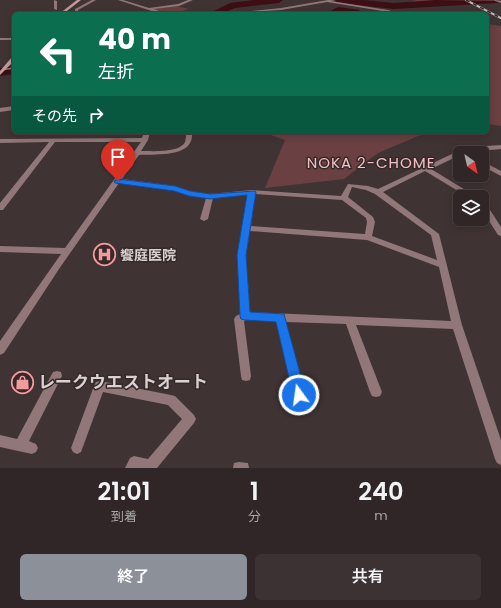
<!DOCTYPE html>
<html lang="ja">
<meta charset="utf-8">
<style>
:root{--surface:#302627;--page:#3c3233;--text:#f1f3f6;--muted:#a8a5a7;--line:#4b4344;--accent:#8c9099}
body{margin:0;font-family:Poppins,"Noto Sans JP",sans-serif;background:var(--page);color:var(--text);height:100vh;display:flex;flex-direction:column;font-size:15px;white-space:nowrap}
*{box-sizing:border-box;margin:0}
p{font-size:13px;color:var(--muted)}
.icon{flex:none;width:22px;height:22px;fill:none;stroke:currentColor;stroke-width:2;stroke-linecap:round;stroke-linejoin:round}
.map{position:relative;height:468px;overflow:hidden}
.drawer{display:flex;flex-direction:column;background:var(--surface);flex:1}
.drawer>*{flex:none}
.hud{position:absolute;left:12px;top:12px;width:477px;height:122px;border-radius:6px;box-shadow:0 2px 10px #0003,0 0 0 1px var(--line);background:#0b6e4f;color:#fff;overflow:hidden}
.needle{width:26px;rotate:146deg}
.tools{position:absolute;left:453px;top:146px;display:grid;gap:8px}
.tools a{display:grid;place-items:center;width:36px;height:36px;border-radius:6px;background:var(--surface);box-shadow:0 2px 10px #0003,0 0 0 1px var(--line);font-size:20px}
.pin{position:absolute;display:grid;place-items:center;width:34px;height:34px;color:#fff;margin:-41px -17px;border-radius:50% 50% 50% 0;rotate:-45deg;box-shadow:0 0 4px #0007}
.pin .icon{rotate:45deg}
.me{position:absolute;width:44px;margin:-22px;rotate:346deg;stroke-linejoin:round;filter:drop-shadow(0 0 3px #0008)}
.turn{display:flex;align-items:center;gap:14px;height:84px;padding:0 20px;font-size:18px}
.turn .icon{width:52px;height:52px;stroke-width:2.5}
.turn b{display:block;font-size:28px;line-height:34px}
.then{display:flex;align-items:center;height:38px;padding:0 20px;background:#0003;gap:8px;font-size:15px}
.eta{display:flex;justify-content:space-evenly;align-items:center;height:68px;text-align:center}
.eta b{font-size:24px;font-weight:600;line-height:28px}
.action{display:flex;gap:8px;margin-top:auto;padding:8px 20px}
.action a{flex:1;height:46px;border-radius:6px;background:var(--accent);color:#fff;font-size:16px;font-weight:600;line-height:46px;text-align:center}
.action a+a{background:var(--page);color:var(--text)}
.map>svg:first-child{display:block}
</style>
<div class="map">
<svg width="501" height="468" viewBox="0 0 501 468">
<rect width="100%" height="100%" fill="#403334"/>
<g fill="#6a4042">
<path d="M 416,0 L 499,0 L 501,1 L 439,3 L 410,2 Z"/>
<path d="M 177,6 L 189,9 L 172,14 L 152,9 Z"/>
<path d="M 487,24 L 501,26 L 501,126 L 487,124 Z"/>
<path d="M 262,132 L 437,132 L 418,136 L 378,153 L 344,179 L 265,188 L 285,140 Z"/>
</g>
<path fill="#3d0e14" d="M 338,7 L 360,10 L 354,14 L 325,14 Z"/>
<g fill="none" stroke-linecap="round" stroke-linejoin="round">
<g fill="#3d0e14" fill-rule="evenodd">
<path d="M 254,0 L 283,0 L 279,3 L 235,8 L 221,14 L 208,14 L 230,3 Z"/>
<path d="M 334,0 L 363,0 L 394,3 L 435,0 L 501,1 L 497,3 L 394,9 L 338,3 Z"/>
<path d="M 14,66 L 14,74 L 0,76 L 0,68 Z"/>
</g>
<g fill="#917777" fill-rule="evenodd">
<path d="M 54,0 L 57,1 L 57,10 L 54,9 Z"/>
<path d="M 92,0 L 96,0 L 78,10 L 79,14 L 75,14 L 75,9 Z"/>
<path d="M 118,0 L 123,0 L 149,8 L 178,4 L 188,0 L 193,0 L 179,6 L 154,9 L 167,14 L 161,14 Z"/>
<path d="M 328,0 L 336,0 L 331,1 L 388,10 L 401,14 L 327,2 L 281,10 L 223,14 L 281,8 Z"/>
<path d="M 494,0 L 501,1 L 501,3 L 495,1 Z"/>
<rect x="0" y="38" width="14" height="2"/>
<path d="M 14,67 L 14,69 L 5,70 L 3,69 Z"/>
<path d="M 14,106 L 14,110 L 0,112 L 0,108 Z"/>
<path d="M 144,132 L 150,132 L 148,140 L 141,151 C 152,151 180,153 185,142 C 186,139 186,135 186,132 L 192,132 C 192,135 192,139 191,141 C 185,157 153,154 139,155 L 122,179 L 175,186 L 190,191 L 210,194 L 252,190 L 341,196 L 348,184 L 368,186 L 378,189 L 454,153 L 486,146 L 501,145 L 501,149 C 487,150 474,153 460,153 L 460,155 L 431,169 L 477,197 L 468,197 L 425,171 L 383,192 L 439,234 L 462,325 L 501,440 L 501,465 L 497,463 L 495,459 L 453,329 L 356,325 L 382,392 L 380,396 L 376,397 L 372,396 L 370,392 L 346,324 L 286,322 L 305,395 L 303,399 L 299,400 L 295,399 L 293,395 L 276,321 L 246,320 L 244,321 L 251,376 L 250,380 L 246,381 L 242,380 L 241,376 L 234,319 L 236,316 L 240,314 L 238,255 L 242,230 L 241,228 L 243,226 L 248,195 L 213,198 L 208,219 L 204,221 L 200,219 L 206,198 L 189,195 L 174,190 L 119,183 L 59,269 L 4,353 L 0,355 L 0,341 L 61,254 L 0,252 L 0,246 L 65,248 L 141,142 L 55,142 L 3,210 L 0,210 L 0,203 L 49,142 L 0,143 L 0,139 L 142,138 ZM 352,187 L 366,190 L 375,194 L 431,235 L 437,260 L 372,236 L 375,222 L 373,217 L 348,197 ZM 255,194 L 342,200 L 366,218 L 367,222 L 365,234 L 251,226 ZM 250,231 L 367,240 L 439,267 L 451,321 L 250,312 L 246,255 Z"/>
<path d="M 482,161 L 501,171 L 501,176 L 482,166 Z"/>
<path d="M 482,202 L 485,202 L 501,227 L 501,236 L 498,235 L 482,210 Z"/>
<path d="M 57,371 L 61,372 L 62,376 L 29,441 L 36,444 L 38,448 L 36,452 L 32,454 L 0,447 L 0,435 L 17,439 L 53,372 Z"/>
<path d="M 100,381 L 171,395 L 175,396 L 194,415 L 196,419 L 194,423 L 157,468 L 125,468 L 130,458 L 134,456 L 148,459 L 182,419 L 168,405 L 103,392 L 81,452 L 77,454 L 73,452 L 71,448 L 94,386 L 96,382 Z"/>
<path d="M 239,462 L 248,463 L 249,468 L 233,468 L 234,463 Z"/>
</g>
<g fill="#c49a9b" fill-rule="evenodd">
<path d="M 77,0 L 81,0 L 63,14 L 59,14 Z"/>
<path d="M 12,57 L 14,57 L 14,61 L 0,75 L 0,71 Z"/>
</g>
<defs>
<path id="rail" d="M 466,0 L 501,18"/>
</defs>
<use href="#rail" stroke="#c2b9b9" stroke-width="2"/>
<use href="#rail" stroke="#35292a" stroke-width="1.5" stroke-dasharray="4" stroke-linecap="butt"/>
</g>
<path fill="#1a73e8" stroke="#114b97" d="M 118,179 L 175,186 L 190,191 L 210,194 L 255,191 L 256,192 L 246,255 L 250,312 L 284,314 L 306,395 L 304,400 L 299,401 L 295,400 L 293,395 L 276,322 L 245,320 L 241,319 L 240,316 L 237,255 L 247,195 L 210,199 L 189,196 L 174,191 L 115,183 L 114,181 Z"/>
<defs>
<symbol id="hospital-ring" viewBox="-11 -11 22 22"><circle r="9.5" fill="#35292a" stroke="#f49b9f" stroke-width="1.5"/><path d="M-5-5h3v3.5h4V-5h3V5h-3V1.5h-4V5h-3Z" fill="#f49b9f"/></symbol>
<symbol id="shop-ring" viewBox="-11 -11 22 22"><circle r="9.5" fill="#35292a" stroke="#f49b9f" stroke-width="1.5"/><path d="M-5-2.5h2.3a2.7 3.5 0 0 1 5.4 0H5L5.5 6h-11ZM-1.5-2.5h3a1.5 2.3 0 0 0-3 0Z" fill="#f49b9f"/></symbol>
</defs>
<g fill-rule="evenodd">
<use href="#hospital-ring" x="92" y="242" width="25" height="25"/>
<use href="#shop-ring" x="10" y="370" width="25" height="25"/>
</g>
<g text-anchor="middle" dominant-baseline="central" stroke-width="3" stroke-linejoin="round" paint-order="stroke">
<g font-size="14" font-weight="bold" fill="#dad2d2" stroke="#35292a" text-anchor="start">
<text x="120" y="255">饗庭医院</text>
</g>
<g font-size="15" letter-spacing="1" fill="#f4c0c1" stroke="#35292a">
<text x="371" y="162">NOKA 2-CHOME</text>
</g>
<g font-size="17" font-weight="bold" fill="#dad2d2" stroke="#35292a" text-anchor="start">
<text x="38" y="382">レークウエストオート</text>
</g>
</g>
</svg>
<div class="tools">
<a><svg class="needle" viewBox="-14 -14 28 28"><path d="M0-13l5 13h-10z" fill="#e53935"/><path d="M0 13l5-13h-10z" fill="#a8a5a7"/></svg></a>
<a><svg class="icon" aria-label="layers" viewBox="0 0 24 24"><path d="M12 4l9 5-9 5-9-5zM3 14l9 5 9-5"/></svg></a>
</div>
<div class="pin" style="left:118px;top:181px;background:#d93025"><svg class="icon" aria-label="arrive" viewBox="0 0 24 24"><path d="M6 21V4h12l-3 4 3 4H6"/></svg></div>
<svg class="me" style="left:299px;top:395px" viewBox="-20 -20 40 40"><circle r="17" fill="#1a73e8" stroke="#fff" stroke-width="3"/><path d="M0-11L8 9 0 5-8 9z" fill="#fff"/></svg>
<div class="hud">
<div class="turn"><svg class="icon" aria-label="left" viewBox="0 0 24 24"><path d="M17 20v-9H6M10 6l-5 5 5 5"/></svg><div><b>40 m</b>左折</div></div>
<div class="then">その先<svg class="icon" aria-label="right" viewBox="0 0 24 24"><path d="M7 20v-9h11M14 6l5 5-5 5"/></svg></div>
</div>
</div>
<section class="drawer">
<div class="eta">
<div><b>21:01</b><p>到着</p></div>
<div><b>1</b><p>分</p></div>
<div><b>240</b><p>m</p></div>
</div>
<div class="action"><a>終了</a><a>共有</a></div>
</section>
